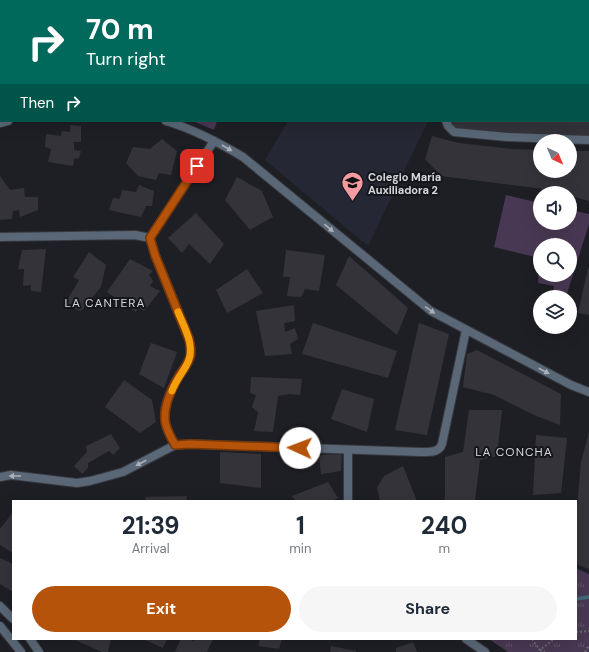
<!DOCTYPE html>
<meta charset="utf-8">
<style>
:root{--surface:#fff;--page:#f6f6f7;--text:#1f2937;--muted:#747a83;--accent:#b45309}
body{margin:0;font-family:"DM Sans",sans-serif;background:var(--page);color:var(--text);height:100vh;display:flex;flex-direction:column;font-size:15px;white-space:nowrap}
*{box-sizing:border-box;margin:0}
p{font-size:13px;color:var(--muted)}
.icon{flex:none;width:22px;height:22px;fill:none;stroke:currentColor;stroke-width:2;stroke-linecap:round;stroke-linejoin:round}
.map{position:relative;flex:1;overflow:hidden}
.details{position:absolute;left:12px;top:500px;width:565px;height:140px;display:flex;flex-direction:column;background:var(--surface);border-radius:0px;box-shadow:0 4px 16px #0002}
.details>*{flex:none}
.guide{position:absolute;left:0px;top:0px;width:589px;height:122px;box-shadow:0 4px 16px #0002;background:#00695c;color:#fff;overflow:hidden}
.needle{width:26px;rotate:136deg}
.fabs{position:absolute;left:533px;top:134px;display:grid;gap:8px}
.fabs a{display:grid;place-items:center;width:44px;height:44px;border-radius:50%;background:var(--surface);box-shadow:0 4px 16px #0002;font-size:20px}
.pin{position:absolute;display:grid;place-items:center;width:34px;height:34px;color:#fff;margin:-17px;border-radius:8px;box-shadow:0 2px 6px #0006}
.me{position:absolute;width:44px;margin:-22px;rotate:272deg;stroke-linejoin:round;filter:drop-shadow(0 0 3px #0008)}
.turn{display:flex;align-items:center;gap:14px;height:84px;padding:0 20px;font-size:18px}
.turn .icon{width:52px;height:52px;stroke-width:2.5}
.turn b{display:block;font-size:28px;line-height:34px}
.then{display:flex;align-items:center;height:38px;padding:0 20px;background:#0003;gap:8px;font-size:15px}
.eta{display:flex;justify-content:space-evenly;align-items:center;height:68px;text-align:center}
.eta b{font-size:24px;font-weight:700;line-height:28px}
.button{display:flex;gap:8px;margin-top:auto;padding:8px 20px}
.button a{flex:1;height:46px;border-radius:24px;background:var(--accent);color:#fff;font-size:16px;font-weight:700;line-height:46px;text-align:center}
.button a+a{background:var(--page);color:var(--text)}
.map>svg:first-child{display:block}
</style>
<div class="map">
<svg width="589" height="652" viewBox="0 0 589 652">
<defs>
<pattern id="park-tufts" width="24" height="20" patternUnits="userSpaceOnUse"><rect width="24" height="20" fill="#493853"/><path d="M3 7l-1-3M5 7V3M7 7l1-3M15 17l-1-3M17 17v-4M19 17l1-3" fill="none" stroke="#62546b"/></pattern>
</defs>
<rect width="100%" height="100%" fill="#1e1f25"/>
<path fill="#252834" d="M 288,121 L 428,121 L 368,246 L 265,160 Z"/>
<g fill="url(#park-tufts)">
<path d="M 193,121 L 217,121 L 214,130 Z"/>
<path d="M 576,568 L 589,574 L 589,652 L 508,652 L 489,639 L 576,639 Z"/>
</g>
<path fill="#493853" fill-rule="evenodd" d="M 506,195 L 540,203 L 540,223 L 570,223 L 570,210 L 589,214 L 589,224 L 566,297 L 552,296 L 554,286 L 538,283 L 539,258 L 494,247 ZM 540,245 L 570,245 L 570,275 L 540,275 Z"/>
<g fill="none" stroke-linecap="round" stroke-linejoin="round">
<path stroke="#406979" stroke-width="3.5" d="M 576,599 L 589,597"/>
</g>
<g fill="#34333a">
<path d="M 451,121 L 589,121 L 589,136 L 519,133 L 457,128 L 451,123 Z"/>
<path d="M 70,125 L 81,126 L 81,142 L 74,142 L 74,150 L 81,151 L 79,158 L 74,159 L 73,166 L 48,162 L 51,149 L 45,147 L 46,134 L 61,136 L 62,131 L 70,132 Z"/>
<path d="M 432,136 L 459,143 L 512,149 L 540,150 L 540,171 L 570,171 L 570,151 L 589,151 L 589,201 L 570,196 L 570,193 L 560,193 L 551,190 L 441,176 L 425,159 Z"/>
<path d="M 162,139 L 177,151 L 171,175 L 159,173 L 156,180 L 138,176 L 126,163 L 133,147 L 150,149 Z"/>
<path d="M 0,176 L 10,190 L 24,188 L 25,197 L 38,197 L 38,210 L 20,217 L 19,210 L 13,211 L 12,219 L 0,220 Z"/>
<path d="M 237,177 L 262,191 L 273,217 L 250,230 L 225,200 Z"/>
<path d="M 139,185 L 154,191 L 152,206 L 146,206 L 141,217 L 109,210 L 113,198 L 120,199 L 122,190 L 136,192 Z"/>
<path d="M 196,213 L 224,244 L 210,264 L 189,244 L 182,253 L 168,238 Z"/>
<path d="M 46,249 L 41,292 L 31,291 L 31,285 L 23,286 L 24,269 L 18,269 L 22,250 Z"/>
<path d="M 286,250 L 325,255 L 319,291 L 305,289 L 301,297 L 287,296 L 290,277 L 283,277 Z"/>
<path d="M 89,252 L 106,265 L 101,287 L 81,311 L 64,306 L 79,280 L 73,277 Z"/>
<path d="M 349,256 L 408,308 L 397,335 L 336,285 Z"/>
<path d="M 130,259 L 153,271 L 149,275 L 153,281 L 150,286 L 160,291 L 144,311 L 138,307 L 136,312 L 107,292 Z"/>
<path d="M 588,268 L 589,268 L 589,315 L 578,313 Z"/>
<path d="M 247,269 L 263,293 L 227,313 L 216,290 Z"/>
<path d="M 294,305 L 295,321 L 284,323 L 285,332 L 295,328 L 298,339 L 290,344 L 292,354 L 265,356 L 256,311 Z"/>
<path d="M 313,323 L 397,351 L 388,378 L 302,354 Z"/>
<path d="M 419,323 L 449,334 L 427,435 L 395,430 Z"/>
<path d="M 151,343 L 177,352 L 164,388 L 139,374 Z"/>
<path d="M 477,350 L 561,394 L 560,425 L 534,415 L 494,395 L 463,387 L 467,354 Z"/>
<path d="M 251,377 L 302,379 L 300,395 L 289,394 L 278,396 L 273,432 L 254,431 L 258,412 L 252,407 L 256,395 L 250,393 Z"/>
<path d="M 124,380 L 152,400 L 156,422 L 140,433 L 105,407 Z"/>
<path d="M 342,389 L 374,399 L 367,432 L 331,419 Z"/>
<path d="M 469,410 L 502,410 L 497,456 L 480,460 L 475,501 L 445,501 L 445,457 L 463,452 Z"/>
<path d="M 589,432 L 589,569 L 576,564 L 576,517 L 581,462 Z"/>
<path d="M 111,434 L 120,448 L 113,455 L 109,451 L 88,463 L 88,468 L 82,474 L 74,466 L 87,452 L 86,446 Z"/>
<path d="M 536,435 L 567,438 L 561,493 L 533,495 Z"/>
<path d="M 220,452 L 261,454 L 261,488 L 220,483 Z"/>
<path d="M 342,454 L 341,471 L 321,474 L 319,455 Z"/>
<path d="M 403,466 L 417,501 L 380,501 L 377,488 L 384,476 Z"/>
<path d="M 328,482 L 338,498 L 332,501 L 296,501 L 292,496 Z"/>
<path d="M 187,496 L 186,501 L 146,501 L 145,497 Z"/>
<path d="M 13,512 L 13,553 L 0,545 L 0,529 Z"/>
<path d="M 0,558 L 13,564 L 13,592 L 0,584 Z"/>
<path d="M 73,639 L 111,639 L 108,652 L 102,652 Z"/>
<path d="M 143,639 L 167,639 L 163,648 Z"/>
<path d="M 181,639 L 190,639 L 194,642 L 195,639 L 213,639 L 207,652 L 175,652 Z"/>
<path d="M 260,639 L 282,639 L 279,649 L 258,646 Z"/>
<path d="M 413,642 L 417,652 L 396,652 L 396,648 Z"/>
<path d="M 331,646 L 356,651 L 356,652 L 330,652 Z"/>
</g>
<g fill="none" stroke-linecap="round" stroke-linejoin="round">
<defs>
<g id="minor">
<path d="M 97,0 L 97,1"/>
<path d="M 258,1 L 258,0"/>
<path d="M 398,1 L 399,0"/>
<path d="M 588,50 L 589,49"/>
<path d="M 588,82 L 589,82"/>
<path d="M 0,99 L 1,99"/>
<path d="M 166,121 C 193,129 218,142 243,157 L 431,311 L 571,385 L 589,392"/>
<path d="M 446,121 L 448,126 L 454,132 L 507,137 L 589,140"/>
<path d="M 0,123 L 8,121"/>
<path d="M 0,237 L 135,235 L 150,238 L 214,141"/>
<path d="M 150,238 L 155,255 L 189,339 C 190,345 192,351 190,357 C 188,364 183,370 179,376 C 172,388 163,405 165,419 C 165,428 171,437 175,445"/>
<path d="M 0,477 L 11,475 L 77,483 L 90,481 L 123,472 L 175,445 L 190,444 L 420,452 C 429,452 439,453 442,444 L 466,330"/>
<path d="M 348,501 L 348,450"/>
<path d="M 0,606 L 13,619"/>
<path d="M 0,626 L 21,652"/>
<path d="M 30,639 L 39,652"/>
<path d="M 466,639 L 485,652"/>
</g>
</defs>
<use href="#minor" stroke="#38393f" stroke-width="10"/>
<g stroke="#68696e" stroke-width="2" stroke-dasharray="2 2" stroke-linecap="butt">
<path d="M 576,632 L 589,631"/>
<path d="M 532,639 L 540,650 L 554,639"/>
<path d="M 540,650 L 545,652"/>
<path d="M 585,652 L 589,645"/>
</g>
<use href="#minor" stroke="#596776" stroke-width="8"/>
</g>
<defs><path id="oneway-solid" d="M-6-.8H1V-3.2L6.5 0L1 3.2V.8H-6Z"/></defs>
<g fill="#abb0b8">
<use href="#oneway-solid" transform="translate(227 148) rotate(30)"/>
<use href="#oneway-solid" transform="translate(329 228) rotate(40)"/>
<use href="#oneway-solid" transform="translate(430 310) rotate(34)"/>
<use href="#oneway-solid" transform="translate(544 371) rotate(28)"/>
<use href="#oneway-solid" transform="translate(141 463) rotate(152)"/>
<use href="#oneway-solid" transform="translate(15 476) rotate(-180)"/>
</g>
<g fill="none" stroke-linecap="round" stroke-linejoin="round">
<defs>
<path id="route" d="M 197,166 L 150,238 L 155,255 L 189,339 C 190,345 192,351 190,357 C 188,364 183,370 179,376 C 172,388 164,404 165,419 C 165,428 171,437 175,445 L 190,444 L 300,448"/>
</defs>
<use href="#route" stroke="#753606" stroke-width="10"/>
<use href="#route" stroke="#b45309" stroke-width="7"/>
<path stroke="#f59e0b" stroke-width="7" d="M 172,391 C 175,382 181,375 186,366 C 197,348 185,329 178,312"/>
</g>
<defs>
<symbol id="school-pin" viewBox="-11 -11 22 30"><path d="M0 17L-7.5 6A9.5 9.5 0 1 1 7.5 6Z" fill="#f49aa1" stroke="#14161c"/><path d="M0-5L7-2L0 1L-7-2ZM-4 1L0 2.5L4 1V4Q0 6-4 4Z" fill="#111"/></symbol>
</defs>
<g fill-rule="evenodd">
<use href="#school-pin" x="340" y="170" width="25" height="34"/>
</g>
<g text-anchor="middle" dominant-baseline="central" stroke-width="4" stroke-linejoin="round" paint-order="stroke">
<g font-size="11" font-weight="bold" fill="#d7d8dc" stroke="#14161c" text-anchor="start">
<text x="368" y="177">Colegio María<tspan x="368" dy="13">Auxiliadora 2</tspan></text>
</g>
<g font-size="12" letter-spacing="1" fill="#d7d8dc" stroke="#14161c">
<text x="105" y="303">LA CANTERA</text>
<text x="514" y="452">LA CONCHA</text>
</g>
</g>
</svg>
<div class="fabs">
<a><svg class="needle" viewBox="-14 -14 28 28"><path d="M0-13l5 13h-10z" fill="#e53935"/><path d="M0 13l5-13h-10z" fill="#747a83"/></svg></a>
<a><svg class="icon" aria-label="sound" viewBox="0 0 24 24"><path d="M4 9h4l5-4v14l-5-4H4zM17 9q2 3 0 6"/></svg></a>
<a><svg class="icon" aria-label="search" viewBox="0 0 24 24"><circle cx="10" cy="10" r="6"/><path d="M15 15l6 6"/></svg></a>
<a><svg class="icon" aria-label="layers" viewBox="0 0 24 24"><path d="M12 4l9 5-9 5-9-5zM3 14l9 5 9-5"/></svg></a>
</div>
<div class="pin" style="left:197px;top:166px;background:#d93025"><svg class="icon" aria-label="arrive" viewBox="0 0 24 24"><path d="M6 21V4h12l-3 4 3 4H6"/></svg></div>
<svg class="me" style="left:300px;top:448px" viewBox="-20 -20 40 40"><circle r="19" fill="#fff"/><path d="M0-13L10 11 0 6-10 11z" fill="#b45309"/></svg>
<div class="guide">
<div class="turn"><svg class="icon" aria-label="right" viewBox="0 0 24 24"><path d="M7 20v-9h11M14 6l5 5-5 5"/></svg><div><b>70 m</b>Turn right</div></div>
<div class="then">Then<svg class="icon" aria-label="right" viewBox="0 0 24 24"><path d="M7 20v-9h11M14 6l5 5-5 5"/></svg></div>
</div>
<section class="details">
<div class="eta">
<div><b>21:39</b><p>Arrival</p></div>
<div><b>1</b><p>min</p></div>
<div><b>240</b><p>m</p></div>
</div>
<div class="button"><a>Exit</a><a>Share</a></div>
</section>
</div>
